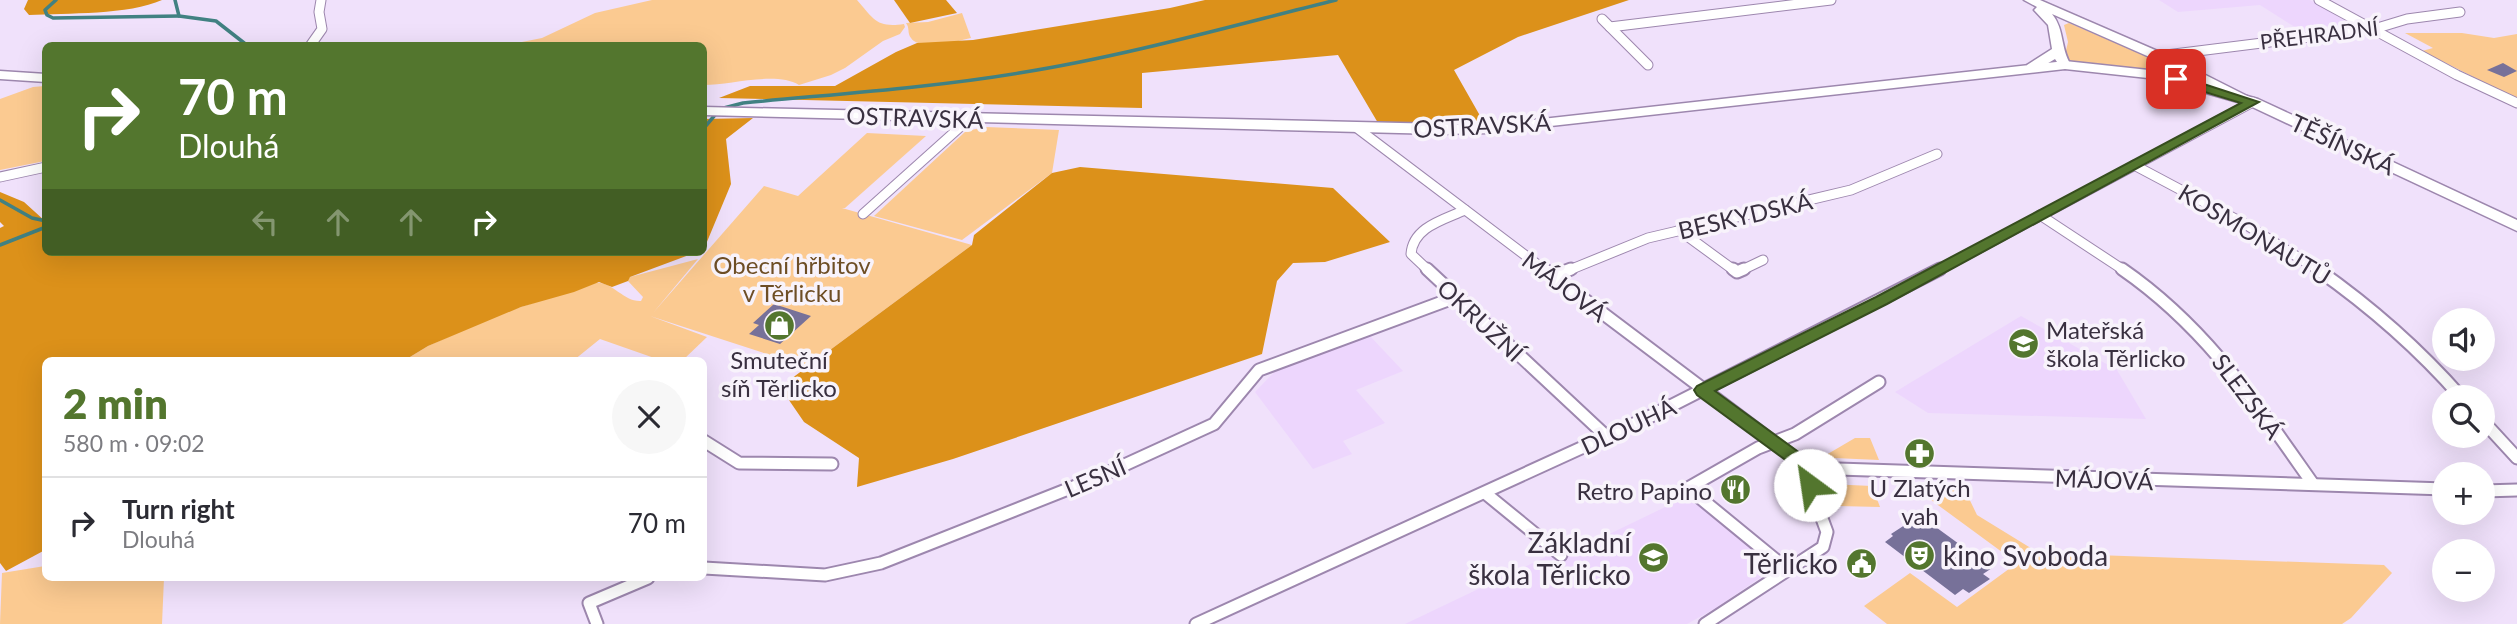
<!DOCTYPE html>
<meta charset="utf-8">
<style>
:root{--surface:#fff;--page:#f7f7f7;--text:#2b2b33;--muted:#7c7c81;--line:#e1e1e2;--accent:#53762e}
body{margin:0;font-family:Lato,sans-serif;background:var(--page);color:var(--text);height:100vh;display:flex;flex-direction:column;font-size:26px;white-space:nowrap}
*{box-sizing:border-box;margin:0}
p{font-size:23px;color:var(--muted)}
.icon{flex:none;width:38px;height:38px;fill:none;stroke:currentColor;stroke-width:2;stroke-linecap:round;stroke-linejoin:round}
.map{position:relative;flex:1;overflow:hidden}
.drawer{position:absolute;left:42px;top:357px;width:665px;height:224px;display:flex;flex-direction:column;background:var(--surface);border-radius:10px;box-shadow:0 7px 28px #0002}
.drawer>*{flex:none}
.banner{position:absolute;left:42px;top:42px;width:665px;height:214px;border-radius:10px;box-shadow:0 7px 28px #0002;background:#53762e;color:#fff;overflow:hidden}
.tools{position:absolute;left:2432px;top:308px;display:grid;gap:14px}
.tools a{display:grid;place-items:center;width:63px;height:63px;border-radius:50%;background:var(--surface);box-shadow:0 7px 28px #0002;font-size:35px}
.pin{position:absolute;display:grid;place-items:center;width:60px;height:60px;color:#fff;margin:-30px;border-radius:14px;box-shadow:0 4px 10px #0006}
.me{position:absolute;width:77px;margin:-38px;rotate:329deg;stroke-linejoin:round;filter:drop-shadow(0 0 5px #0008)}
.turn{display:flex;align-items:center;gap:24px;height:147px;padding:0 21px;font-size:32px}
.turn .icon{width:91px;height:91px;stroke-width:2.5}
.turn b{display:block;font-size:49px;line-height:60px}
.lanes{display:flex;align-items:center;height:66px;padding:0 21px;background:#0003;justify-content:center;gap:35px;direction:ltr}
.lanes .off{opacity:.35}
.round{display:grid;place-items:center;flex:none;width:74px;height:74px;border-radius:37px;background:var(--page)}
.overview{display:flex;align-items:center;justify-content:space-between;height:119px;padding:0 21px}
h1{font-size:42px;font-weight:800;line-height:52px;color:var(--accent)}
ul{padding:0;list-style:none}
li{display:flex;align-items:center;gap:21px;height:91px;padding:0 21px;border-top:2px solid var(--line)}
li div{flex:1}
li b{display:block;font-size:26px}
li em{font-style:normal}
.map>svg:first-child{display:block}
</style>
<div class="map">
<svg width="2517" height="624" viewBox="0 0 2517 624">
<rect width="100%" height="100%" fill="#f0e1fb"/>
<g fill="#edd6fd">
<path d="M 2159,0 L 2310,0 L 2350,24 L 2298,29 L 2260,5 L 2178,12 Z"/>
<path d="M 2021,316 L 2117,370 L 2146,419 L 1928,413 L 1895,392 Z"/>
<path d="M 1369,335 L 1403,371 L 1356,390 L 1385,423 L 1343,441 L 1352,454 L 1313,469 L 1255,392 L 1279,367 Z"/>
<path d="M 1688,496 L 1768,561 L 1770,571 L 1716,608 L 1687,624 L 1405,624 L 1560,550 L 1568,554 Z"/>
</g>
<g fill="#fbca91">
<path d="M 652,0 L 857,0 C 874,19 876,28 904,24 L 905,27 L 900,34 L 883,41 L 845,68 L 831,75 L 799,85 C 776,71 730,85 704,85 L 704,46 L 507,45 L 542,38 L 595,13 Z"/>
<path d="M 962,13 L 971,38 C 958,41 919,51 911,38 C 907,33 910,28 906,23 L 928,22 Z"/>
<path d="M 2069,23 L 2151,58 L 2156,62 L 2156,66 L 2150,69 L 2071,63 L 2064,59 L 2068,42 L 2064,25 Z"/>
<path d="M 2405,33 L 2462,33 L 2494,38 L 2517,34 L 2517,99 L 2422,51 L 2433,48 Z"/>
<path d="M 45,86 L 45,161 L 0,170 L 0,99 L 33,87 Z"/>
<path d="M 986,127 L 1059,130 L 1052,173 L 962,240 L 874,216 L 966,131 Z"/>
<path d="M 867,133 L 926,136 L 845,208 L 842,208 L 972,245 L 807,367 L 650,316 L 707,337 L 683,360 L 660,360 L 600,339 L 574,360 L 405,360 L 428,346 L 497,315 L 594,283 C 612,280 623,302 641,301 L 643,297 L 627,280 L 630,277 L 698,259 L 653,313 L 764,186 L 798,196 Z"/>
<path d="M 1855,438 L 1870,438 L 1879,460 L 1834,458 L 1835,461 L 1826,455 Z"/>
<path d="M 1940,483 L 1962,484 L 1977,515 L 2039,553 L 2384,565 L 2392,573 L 2351,618 L 2342,624 L 1887,624 L 1864,606 L 1910,573 L 1957,607 L 2017,563 L 1927,497 L 1924,490 L 1929,484 Z"/>
<path d="M 1828,484 L 1872,486 L 1880,507 L 1838,506 Z"/>
<path d="M 45,566 L 46,578 L 164,578 L 162,624 L 0,624 L 2,573 Z"/>
</g>
<g fill="#dc911a">
<path d="M 28,0 L 162,0 C 129,15 67,13 29,15 L 24,9 Z"/>
<path d="M 894,0 L 946,0 L 957,13 L 910,23 Z"/>
<path d="M 1205,0 L 1629,0 L 1518,37 L 1454,70 L 1483,121 L 1378,123 L 1338,55 L 1142,73 L 1142,108 L 719,98 L 750,86 L 835,86 L 896,52 L 917,43 L 973,40 L 1170,8 Z"/>
<path d="M 753,118 L 726,139 L 731,184 L 704,249 L 704,119 Z"/>
<path d="M 1080,167 L 1333,188 L 1390,242 L 1325,262 L 1293,263 L 1277,281 L 1262,354 L 953,459 L 857,487 L 859,458 L 804,422 L 780,387 L 972,245 L 974,235 L 1052,173 Z"/>
<path d="M 0,192 L 24,202 L 45,221 L 46,252 L 697,252 L 630,277 L 628,281 L 612,287 L 599,282 L 574,292 L 521,307 L 428,346 L 405,360 L 46,360 L 45,550 L 6,571 L 0,563 L 0,228 L 4,226 L 0,222 Z"/>
</g>
<g fill="none" stroke-linecap="round" stroke-linejoin="round">
<g stroke="#418182" stroke-width="3.5">
<path d="M 56,0 L 45,10 L 47,15 L 53,18 L 179,16"/>
<path d="M 175,0 L 179,16 L 216,21 L 248,46"/>
<path d="M 704,128 L 720,109 L 743,103 C 835,94 928,88 1019,73 C 1126,56 1231,26 1336,0"/>
<path d="M 0,200 L 32,218 L 46,221"/>
<path d="M 0,245 L 46,227"/>
</g>
</g>
<g fill="#777199">
<path d="M 2503,63 L 2517,71 L 2504,77 L 2487,70 Z"/>
<path d="M 774,304 L 811,316 L 780,344 L 749,334 L 759,325 L 753,323 Z"/>
<path d="M 1922,517 L 1992,568 L 1983,574 L 1990,579 L 1969,593 L 1963,589 L 1955,595 L 1885,542 L 1893,536 L 1891,534 L 1911,521 L 1914,523 Z"/>
</g>
<g fill="none" stroke-linecap="round" stroke-linejoin="round">
<defs>
<g id="minor-far1">
<path d="M 2319,0 L 2457,75 L 2517,103"/>
<path d="M 1602,19 L 1648,65"/>
<path d="M 1610,27 L 1831,0"/>
<path d="M 310,46 L 322,29 L 319,12 L 321,0"/>
<path d="M 2158,56 L 2374,29 L 2407,19 L 2460,12"/>
<path d="M 1357,128 L 1546,271"/>
<path d="M 2134,165 L 2245,224 L 2320,271"/>
<path d="M 0,177 L 46,167"/>
<path d="M 863,214 L 969,119"/>
<path d="M 2040,215 L 2125,271"/>
<path d="M 1679,230 L 1735,271"/>
<path d="M 1429,271 L 1411,254 C 1413,227 1443,220 1465,210"/>
<path d="M 1567,271 L 1648,238 L 1851,190 L 1937,154"/>
<path d="M 1740,271 L 1763,260"/>
<path d="M 1937,271 L 2253,102"/>
</g>
<g id="minor">
<path d="M 1427,269 L 1606,436"/>
<path d="M 1544,269 L 1808,468 L 2445,489"/>
<path d="M 1733,269 L 1737,272 L 1744,269"/>
<path d="M 2122,269 C 2206,327 2255,402 2313,484"/>
<path d="M 2317,269 C 2371,307 2418,348 2461,397"/>
<path d="M 1553,276 L 1571,269"/>
<path d="M 2483,421 L 2517,458"/>
<path d="M 704,441 L 739,463 L 832,464"/>
<path d="M 2483,491 L 2517,490"/>
<path d="M 1485,493 L 1561,555"/>
<path d="M 704,568 L 825,575 L 881,563 L 1096,478 L 1214,424 L 1259,370 L 1456,297"/>
<path d="M 1788,570 L 1688,488 L 1758,448 L 1795,434 L 1879,382"/>
<path d="M 597,624 L 589,603 L 648,578"/>
<path d="M 1196,624 L 1649,417 L 1940,269"/>
<path d="M 1705,624 L 1823,547 L 1827,532 L 1806,475 L 1808,468"/>
</g>
<path id="secondary" d="M 2024,0 L 2040,0 L 2162,53 L 2257,101 L 2256,104 L 2246,104 L 2154,59 L 2052,14 C 2065,30 2060,48 2071,65 L 2069,68 L 2061,68 L 2055,59 L 2035,71 L 2027,71 L 2027,65 L 2052,49 L 2048,25 L 2034,10 L 2037,7 Z"/>
<g id="primary">
<path d="M 2065,61 L 2158,71 L 2258,99 L 2517,220 L 2517,231 L 2248,105 L 2157,79 L 2065,69 L 1487,133 L 1439,134 L 704,115 L 704,107 L 1487,125 Z"/>
<path d="M 0,71 L 46,74 L 46,82 L 0,79 Z"/>
</g>
</defs>
<use href="#minor-far1" stroke="#9d87ae" stroke-width="11"/>
<use href="#minor" stroke="#9d87ae" stroke-width="15"/>
<use href="#secondary" stroke="#9d87ae" stroke-width="3"/>
<use href="#primary" stroke="#9d87ae" stroke-width="3"/>
<use href="#minor-far1" stroke="#fff" stroke-width="9"/>
<use href="#minor" stroke="#fff" stroke-width="11"/>
<use href="#secondary" fill="#fff" fill-rule="evenodd"/>
<use href="#primary" fill="#fff" fill-rule="evenodd"/>
</g>
<path fill="#53762e" stroke="#364d1e" stroke-width="2" d="M 2176,75 L 2259,102 L 1887,304 L 1715,391 L 1815,464 L 1819,485 L 1816,490 L 1803,490 L 1797,475 L 1799,470 L 1697,395 L 1694,390 L 1697,386 L 1876,297 L 2241,103 L 2172,82 L 2172,77 Z"/>
<defs>
<symbol id="shop-disc" viewBox="-11 -11 22 22"><circle r="9.5" fill="#53762e" stroke="#f8f3fb"/><path d="M-5-2.5h2.3a2.7 3.5 0 0 1 5.4 0H5L5.5 6h-11ZM-1.5-2.5h3a1.5 2.3 0 0 0-3 0Z" fill="#fff"/></symbol>
<symbol id="school-disc" viewBox="-11 -11 22 22"><circle r="9.5" fill="#53762e" stroke="#f8f3fb"/><path d="M0-5L7-2L0 1L-7-2ZM-4 1L0 2.5L4 1V4Q0 6-4 4Z" fill="#fff"/></symbol>
<symbol id="pharmacy-disc" viewBox="-11 -11 22 22"><circle r="9.5" fill="#53762e" stroke="#f8f3fb"/><path d="M-2-6h4v4h4v4h-4v4h-4v-4h-4v-4h4Z" fill="#fff"/></symbol>
<symbol id="restaurant-disc" viewBox="-11 -11 22 22"><circle r="9.5" fill="#53762e" stroke="#f8f3fb"/><path d="M-5-6h1v4h1v-4h1v4h1v-4h1v5L-1.5 .5V6h-2V.5L-5-1ZM5-6V6H3V1.5H1.5Q1.5-4 5-6Z" fill="#fff"/></symbol>
<symbol id="theatre-disc" viewBox="-11 -11 22 22"><circle r="9.5" fill="#53762e" stroke="#f8f3fb"/><path d="M-5-5.5Q0-4 5-5.5V0Q5 5 0 6Q-5 5-5 0ZM-3.3-2.5H-1v1.5H-3.3ZM1-2.5H3.3v1.5H1ZM-2.8 1Q0 5.5 2.8 1Z" fill="#fff"/></symbol>
<symbol id="civic-disc" viewBox="-11 -11 22 22"><circle r="9.5" fill="#53762e" stroke="#f8f3fb"/><path d="M-.6-6.5H3V-4.5H.6V-3L4-1V1h2V6H-6V1h2V-1L-.6-3ZM-1.2 2.5V6h2.4V2.5Z" fill="#fff"/></symbol>
</defs>
<g fill-rule="evenodd">
<use href="#shop-disc" x="762" y="308" width="35" height="35"/>
<use href="#school-disc" x="2006" y="326" width="35" height="35"/>
<use href="#pharmacy-disc" x="1902" y="436" width="35" height="35"/>
<use href="#restaurant-disc" x="1718" y="472" width="35" height="35"/>
<use href="#theatre-disc" x="1902" y="538" width="35" height="35"/>
<use href="#school-disc" x="1636" y="540" width="35" height="35"/>
<use href="#civic-disc" x="1844" y="546" width="35" height="35"/>
</g>
<g text-anchor="middle" dominant-baseline="central" stroke-width="7" stroke-linejoin="round" paint-order="stroke">
<g font-size="21" fill="#393040" stroke="#f8f3fb">
<text transform="translate(2319 34) rotate(-7)">PŘEHRADNÍ</text>
</g>
<g font-size="24" fill="#393040" stroke="#f8f3fb">
<text transform="translate(915 117) rotate(2)">OSTRAVSKÁ</text>
<text transform="translate(1482 125) rotate(-3)">OSTRAVSKÁ</text>
<text transform="translate(2343 144) rotate(25)">TĚŠÍNSKÁ</text>
<text transform="translate(1745 215) rotate(-13)">BESKYDSKÁ</text>
<text transform="translate(2255 234) rotate(31)">KOSMONAUTŮ</text>
<text transform="translate(1565 286) rotate(37)">MÁJOVÁ</text>
<text transform="translate(1481 320) rotate(43)">OKRUŽNÍ</text>
<text transform="translate(2248 396) rotate(53)">SLEZSKÁ</text>
<text transform="translate(1628 426) rotate(-25)">DLOUHÁ</text>
<text transform="translate(1095 477) rotate(-23)">LESNÍ</text>
<text transform="translate(2104 479) rotate(2)">MÁJOVÁ</text>
</g>
<g font-size="24" fill="#6e4e25" stroke="#f8f3fb">
<text x="792" y="264">Obecní hřbitov<tspan x="792" dy="28">v Těrlicku</tspan></text>
</g>
<g font-size="24" fill="#393040" stroke="#f8f3fb">
<text x="2046" y="329" text-anchor="start">Mateřská<tspan x="2046" dy="28">škola Těrlicko</tspan></text>
<text x="779" y="359">Smuteční<tspan x="779" dy="28">síň Těrlicko</tspan></text>
<text x="1920" y="487">U Zlatých<tspan x="1920" dy="28">vah</tspan></text>
<text x="1712" y="490" text-anchor="end">Retro Papino</text>
</g>
<g font-size="28" fill="#393040" stroke="#f8f3fb" text-anchor="end">
<text x="1631" y="542">Základní<tspan x="1631" dy="32">škola Těrlicko</tspan></text>
<text x="1943" y="555" text-anchor="start">kino Svoboda</text>
<text x="1838" y="563">Těrlicko</text>
</g>
</g>
</svg>
<div class="tools">
<a><svg class="icon" aria-label="sound" viewBox="0 0 24 24"><path d="M4 9h4l5-4v14l-5-4H4zM17 9q2 3 0 6"/></svg></a>
<a><svg class="icon" aria-label="search" viewBox="0 0 24 24"><circle cx="10" cy="10" r="6"/><path d="M15 15l6 6"/></svg></a>
<a>+</a>
<a>−</a>
</div>
<div class="pin" style="left:2176px;top:79px;background:#d93025"><svg class="icon" aria-label="arrive" viewBox="0 0 24 24"><path d="M6 21V4h12l-3 4 3 4H6"/></svg></div>
<svg class="me" style="left:1810px;top:485px" viewBox="-20 -20 40 40"><circle r="19" fill="#fff"/><path d="M0-13L10 11 0 6-10 11z" fill="#53762e"/></svg>
<div class="banner">
<div class="turn"><svg class="icon" aria-label="right" viewBox="0 0 24 24"><path d="M7 20v-9h11M14 6l5 5-5 5"/></svg><div><b>70 m</b>Dlouhá</div></div>
<div class="lanes"><svg class="icon off" aria-label="left" viewBox="0 0 24 24"><path d="M17 20v-9H6M10 6l-5 5 5 5"/></svg><svg class="icon off" aria-label="ahead" viewBox="0 0 24 24"><path d="M12 20V5M6 11l6-6 6 6"/></svg><svg class="icon off" aria-label="ahead" viewBox="0 0 24 24"><path d="M12 20V5M6 11l6-6 6 6"/></svg><svg class="icon" aria-label="right" viewBox="0 0 24 24"><path d="M7 20v-9h11M14 6l5 5-5 5"/></svg></div>
</div>
<section class="drawer">
<div class="overview"><div><h1>2 min</h1><p>580 m · 09:02</p></div><a class="round"><svg class="icon" aria-label="close" viewBox="0 0 24 24"><path d="M6 6l12 12M18 6L6 18"/></svg></a></div>
<ul>
<li><svg class="icon" aria-label="right" viewBox="0 0 24 24"><path d="M7 20v-9h11M14 6l5 5-5 5"/></svg><div><b>Turn right</b><p>Dlouhá</p></div><em>70 m</em></li>
</ul>
</section>
</div>
